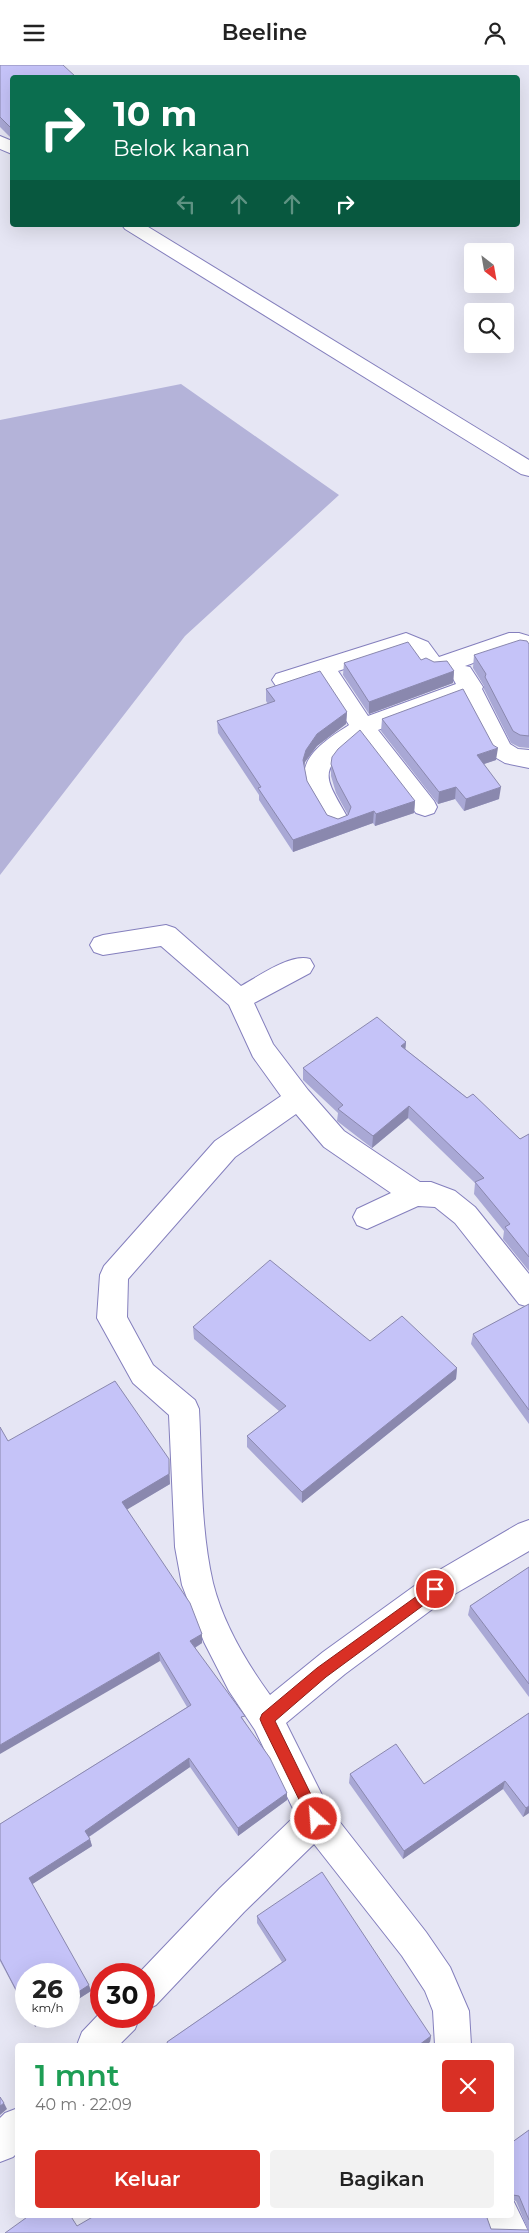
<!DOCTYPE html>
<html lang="id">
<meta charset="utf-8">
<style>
:root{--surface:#fff;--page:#f2f2f2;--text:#222;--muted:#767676;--accent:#d93025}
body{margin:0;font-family:Montserrat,sans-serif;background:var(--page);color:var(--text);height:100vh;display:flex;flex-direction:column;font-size:19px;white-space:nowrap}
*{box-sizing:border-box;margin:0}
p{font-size:16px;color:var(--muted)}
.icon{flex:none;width:28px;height:28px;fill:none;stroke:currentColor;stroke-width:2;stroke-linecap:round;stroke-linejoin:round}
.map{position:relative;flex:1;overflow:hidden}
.sheet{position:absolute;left:15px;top:1978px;width:499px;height:175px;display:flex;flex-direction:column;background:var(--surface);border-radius:5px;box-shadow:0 5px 20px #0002}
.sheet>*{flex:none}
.top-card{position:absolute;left:10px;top:10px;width:510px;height:152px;border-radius:5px;box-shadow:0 5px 20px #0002;background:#0b6e4f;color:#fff;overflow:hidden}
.needle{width:32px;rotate:149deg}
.fabs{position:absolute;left:464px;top:178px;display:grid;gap:10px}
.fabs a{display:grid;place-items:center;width:50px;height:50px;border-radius:5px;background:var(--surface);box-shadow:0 5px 20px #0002;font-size:25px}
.speed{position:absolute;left:15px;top:1898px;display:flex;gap:10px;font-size:25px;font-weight:700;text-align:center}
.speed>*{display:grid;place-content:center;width:65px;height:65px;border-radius:50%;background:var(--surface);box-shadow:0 5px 20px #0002;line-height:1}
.speed small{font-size:12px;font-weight:400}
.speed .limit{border:8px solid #d22;background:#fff;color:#111}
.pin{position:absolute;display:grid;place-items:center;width:42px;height:42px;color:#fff;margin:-21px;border:2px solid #fff;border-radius:50%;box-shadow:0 1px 5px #0007}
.me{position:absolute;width:55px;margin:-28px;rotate:334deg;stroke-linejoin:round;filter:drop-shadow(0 0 4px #0008)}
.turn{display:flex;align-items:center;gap:18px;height:105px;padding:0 20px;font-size:22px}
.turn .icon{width:65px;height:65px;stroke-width:2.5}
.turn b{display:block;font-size:35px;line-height:42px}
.lanes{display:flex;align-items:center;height:48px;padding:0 20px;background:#0003;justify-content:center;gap:25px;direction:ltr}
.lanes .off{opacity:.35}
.round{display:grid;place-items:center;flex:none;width:52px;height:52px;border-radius:5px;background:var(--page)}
.headline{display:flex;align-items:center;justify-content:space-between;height:85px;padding:0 20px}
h1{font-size:30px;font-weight:600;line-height:38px;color:#1e9e55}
.action{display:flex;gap:10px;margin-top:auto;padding:10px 20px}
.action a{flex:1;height:58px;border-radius:5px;background:var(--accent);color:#fff;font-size:20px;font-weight:600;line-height:58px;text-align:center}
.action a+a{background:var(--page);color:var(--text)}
header{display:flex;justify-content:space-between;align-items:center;height:65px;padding:0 20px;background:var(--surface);font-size:22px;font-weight:600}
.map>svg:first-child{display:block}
</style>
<header><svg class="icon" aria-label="menu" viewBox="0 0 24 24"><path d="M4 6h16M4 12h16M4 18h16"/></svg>Beeline<svg class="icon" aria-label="person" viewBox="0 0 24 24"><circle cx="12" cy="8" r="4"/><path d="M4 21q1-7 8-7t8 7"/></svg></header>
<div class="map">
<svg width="529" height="2168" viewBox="0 0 529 2168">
<rect width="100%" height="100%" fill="#e6e6f4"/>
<path fill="#b4b3d9" d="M 181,319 L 339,430 L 185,571 L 0,810 L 0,355 Z"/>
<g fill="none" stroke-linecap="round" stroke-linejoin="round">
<defs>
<g id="street">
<path d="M 0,71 L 12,76 L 12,89 L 0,84 Z"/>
<path d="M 122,160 L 145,160 L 529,395 L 529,411 L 521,409 L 125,164 Z"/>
<path d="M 406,568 L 428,577 L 439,592 L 509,568 L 519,568 L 529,571 L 529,587 C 503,579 489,593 465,601 L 470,602 L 483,622 L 482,624 L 510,679 L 518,684 L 529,685 L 529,703 L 505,698 L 493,691 L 463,634 L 378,665 L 434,736 L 437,742 L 434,748 L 425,751 L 416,748 L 360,675 C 314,706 326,713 349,755 L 346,761 L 337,764 L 328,761 C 320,747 308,731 305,716 C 299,690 332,671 349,660 L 318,612 L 284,623 L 276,621 L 272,615 L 276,609 ZM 406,584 C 427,596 418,614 452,605 L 450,608 L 456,619 L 368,651 L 338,606 Z"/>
<path d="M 166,860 L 175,863 L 241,921 C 259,911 291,888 310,894 L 314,901 L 310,908 L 254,938 L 273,979 L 308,1025 L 344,1066 L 420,1117 L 431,1117 L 455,1126 L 475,1142 L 529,1209 L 529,1242 L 519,1239 L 455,1158 L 435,1142 L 418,1141 L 367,1164 L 357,1160 L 353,1152 L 357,1144 L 391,1128 L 324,1082 L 296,1049 L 235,1092 L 128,1214 L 127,1252 L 153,1300 L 195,1335 L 199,1344 C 202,1401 200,1462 213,1518 C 223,1558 246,1597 270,1630 L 323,1587 L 424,1514 L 518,1459 L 529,1455 L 529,1486 L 446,1534 L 345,1609 L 286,1658 L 328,1742 L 426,1867 L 450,1902 L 469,1946 L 471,1980 L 435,1980 L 433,1946 L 425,1926 L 402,1891 L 314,1779 L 244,1847 L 156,1940 L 144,1946 L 144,1909 L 138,1909 L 220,1823 L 296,1750 L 255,1665 L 229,1626 L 204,1577 L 182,1520 L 175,1482 L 169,1350 L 133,1318 L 97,1253 L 100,1210 L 104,1201 L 215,1076 L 281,1031 L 253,992 L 229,940 L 161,881 L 103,890 L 94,887 L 90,880 L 94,873 L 103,870 Z"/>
<path d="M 101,1947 L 101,1951 L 140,1951 L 135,1964 L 119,1980 L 77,1980 L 82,1967 Z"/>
<path d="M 18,2043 L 18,2087 L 13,2092 L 0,2097 L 0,2053 L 5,2048 Z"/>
<path d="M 511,2136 L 514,2137 L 529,2168 L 490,2168 L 482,2150 L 511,2150 Z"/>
</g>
</defs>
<use href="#street" stroke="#847fbd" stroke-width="2"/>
<use href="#street" fill="#fff" fill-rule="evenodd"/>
</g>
<g fill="#a9a8d5">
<path d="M 0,0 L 12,12 L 12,74 L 0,62 Z"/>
<path d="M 529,579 L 529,683 L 519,682 L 511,678 L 484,624 L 484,621 L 473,603 L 474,590 Z"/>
<path d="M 421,595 L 454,606 L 453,618 L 369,649 L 343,610 L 344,598 Z"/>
<path d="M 266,624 L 347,647 L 346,659 L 317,681 L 305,697 L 304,701 L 307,716 L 327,750 L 338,754 L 348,750 L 336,728 L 331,711 L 331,699 L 415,736 L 414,748 L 375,761 L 373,758 L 293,787 L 259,735 L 259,730 L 218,668 L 217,656 L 268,639 L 266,636 Z"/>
<path d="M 382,654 L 496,695 L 484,699 L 499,734 L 464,746 L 455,734 L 438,739 L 381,666 Z"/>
<path d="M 406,977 L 405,984 L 520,1074 L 529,1069 L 529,1206 L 503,1174 L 504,1166 L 474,1129 L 475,1118 L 408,1053 L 372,1083 L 337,1056 L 338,1048 L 303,1015 L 303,1003 Z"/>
<path d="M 529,1239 L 529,1359 L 471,1279 L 473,1269 Z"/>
<path d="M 193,1262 L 370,1276 L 457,1303 L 456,1314 L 302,1438 L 247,1382 L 247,1371 L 279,1346 L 194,1274 Z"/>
<path d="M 8,1376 L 170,1419 L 127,1444 L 202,1569 L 202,1578 L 195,1583 L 245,1657 L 287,1728 L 287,1735 L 238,1771 L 190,1702 L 89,1772 L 92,1781 L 32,1819 L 91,1926 L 69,1940 L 69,1909 L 26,1909 L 26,1945 L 0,1896 L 0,1759 L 187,1642 L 160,1596 Z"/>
<path d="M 529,1502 L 529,1632 L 468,1550 L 470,1541 Z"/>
<path d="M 529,1648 L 529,1748 L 523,1752 L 503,1724 L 403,1794 L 349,1718 L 350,1709 L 424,1719 Z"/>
<path d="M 257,1851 L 431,1971 L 430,1977 L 426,1980 L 167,1980 L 167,1977 L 282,1897 L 257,1858 Z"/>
<path d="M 529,2065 L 529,2168 L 77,2161 L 528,2165 L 516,2136 L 512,2135 L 511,2145 L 511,2078 Z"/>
</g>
<g fill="#8a88ae">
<path d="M 454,606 L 453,618 L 369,649 L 369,637 Z"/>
<path d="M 347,647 L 346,659 L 317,681 L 305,697 L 303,707 L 303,695 L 306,685 L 317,669 Z"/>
<path d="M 498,683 L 496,695 L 475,702 L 477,690 Z"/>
<path d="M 456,722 L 455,734 L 438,739 L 439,727 Z"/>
<path d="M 501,722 L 499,734 L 464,746 L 466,734 Z"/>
<path d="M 415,736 L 414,748 L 375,761 L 376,749 Z"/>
<path d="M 374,746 L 373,758 L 293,787 L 293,775 Z"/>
<path d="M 406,977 L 405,989 L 401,981 Z"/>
<path d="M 409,1041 L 408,1053 L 372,1083 L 373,1071 Z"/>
<path d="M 457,1303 L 456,1314 L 302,1438 L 302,1427 Z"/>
<path d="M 169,1394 L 170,1419 L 123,1447 L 122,1437 Z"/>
<path d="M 202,1569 L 202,1578 L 191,1585 L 190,1576 Z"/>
<path d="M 159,1587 L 160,1596 L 0,1689 L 0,1680 Z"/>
<path d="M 189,1693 L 190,1702 L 87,1773 L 85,1766 Z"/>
<path d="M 505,1716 L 503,1724 L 403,1794 L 404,1786 Z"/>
<path d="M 287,1728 L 287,1735 L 238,1771 L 238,1763 Z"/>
<path d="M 529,1741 L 529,1748 L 523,1752 L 526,1743 Z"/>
<path d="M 90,1774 L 92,1781 L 31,1820 L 29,1813 Z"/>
<path d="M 89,1920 L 91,1926 L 69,1940 L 69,1933 Z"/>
<path d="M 39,1951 L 51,1951 L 35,1962 L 33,1956 Z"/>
<path d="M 431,1971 L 430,1977 L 426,1980 L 419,1980 Z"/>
<path d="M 4,2038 L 7,2044 L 0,2050 L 0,2041 Z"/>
</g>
<g fill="#c5c3f8" stroke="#8a88ae">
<path d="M 0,0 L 63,0 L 76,12 L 12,12 L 12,64 L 0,52 Z"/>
<path d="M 520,575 L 527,576 L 529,579 L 529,671 L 520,670 L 513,666 L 485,612 L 486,609 L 474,590 Z"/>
<path d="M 408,577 L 421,595 L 426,593 L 434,597 L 447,596 L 454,606 L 369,637 L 344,598 Z"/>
<path d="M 320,606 L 347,647 L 317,669 L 306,685 L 303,695 L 307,716 L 327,750 L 338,754 L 348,750 L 351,742 L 337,716 L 331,699 L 332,692 L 338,684 L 360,665 L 415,736 L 376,749 L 374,746 L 293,775 L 258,723 L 261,722 L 217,656 L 275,636 L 266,624 Z"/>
<path d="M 463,624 L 493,680 L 498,683 L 477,690 L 501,722 L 466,734 L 456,722 L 439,727 L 382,654 Z"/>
<path d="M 377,952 L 406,977 L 401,981 L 467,1033 L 473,1029 L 520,1074 L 529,1069 L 529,1192 L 505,1162 L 510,1159 L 475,1117 L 484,1113 L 409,1041 L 373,1071 L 338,1044 L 343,1040 L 303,1003 Z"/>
<path d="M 270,1195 L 370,1276 L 402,1251 L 457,1303 L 302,1427 L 247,1371 L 286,1341 L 193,1262 Z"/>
<path d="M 529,1239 L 529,1345 L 473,1269 Z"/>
<path d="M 115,1316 L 169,1394 L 169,1409 L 122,1437 L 190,1538 L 202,1569 L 190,1576 L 245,1651 L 241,1652 L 270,1693 L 287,1728 L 238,1763 L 189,1693 L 85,1766 L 90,1774 L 29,1813 L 89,1920 L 69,1933 L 69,1909 L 26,1909 L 26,1944 L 0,1894 L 0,1759 L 191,1640 L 159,1587 L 0,1680 L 0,1362 L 8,1376 Z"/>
<path d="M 529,1502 L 529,1619 L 470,1541 Z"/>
<path d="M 529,1648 L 529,1741 L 526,1743 L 505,1716 L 404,1786 L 350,1709 L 396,1679 L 424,1719 Z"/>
<path d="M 322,1807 L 431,1971 L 419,1980 L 168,1980 L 167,1977 L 286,1895 L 257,1851 Z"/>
<path d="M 30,1951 L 39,1951 L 33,1956 Z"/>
<path d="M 0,2032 L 4,2038 L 0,2041 Z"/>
<path d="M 529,2065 L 529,2155 L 519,2131 L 513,2130 L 512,2143 L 511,2143 L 511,2078 Z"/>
<path d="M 30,2150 L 70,2150 L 77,2161 L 96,2150 L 486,2150 L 491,2164 L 529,2165 L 529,2168 L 5,2168 Z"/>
</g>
<path fill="#d93025" stroke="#8d1f18" d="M 435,1518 L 440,1520 L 442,1524 L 440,1528 L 326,1612 L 275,1656 L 323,1754 L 321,1759 L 316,1761 L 311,1759 L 262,1659 L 260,1654 L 262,1649 L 317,1603 Z"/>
</svg>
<div class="fabs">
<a><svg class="needle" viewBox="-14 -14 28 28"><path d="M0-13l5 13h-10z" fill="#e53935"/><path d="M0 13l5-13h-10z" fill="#767676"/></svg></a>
<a><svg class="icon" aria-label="search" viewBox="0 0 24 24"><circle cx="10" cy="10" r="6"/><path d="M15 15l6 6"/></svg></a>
</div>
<div class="speed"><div>26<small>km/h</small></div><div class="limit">30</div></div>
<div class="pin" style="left:435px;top:1524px;background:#d93025"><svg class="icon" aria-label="arrive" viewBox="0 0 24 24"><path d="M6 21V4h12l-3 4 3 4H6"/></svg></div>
<svg class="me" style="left:316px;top:1754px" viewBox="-20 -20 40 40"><circle r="17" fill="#d93025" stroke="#fff" stroke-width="3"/><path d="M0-11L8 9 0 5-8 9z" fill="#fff"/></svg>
<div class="top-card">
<div class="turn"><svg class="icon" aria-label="right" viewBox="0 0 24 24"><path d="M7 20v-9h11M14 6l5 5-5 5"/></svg><div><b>10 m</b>Belok kanan</div></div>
<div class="lanes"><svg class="icon off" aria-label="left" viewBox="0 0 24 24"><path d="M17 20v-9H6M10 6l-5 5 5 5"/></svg><svg class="icon off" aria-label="ahead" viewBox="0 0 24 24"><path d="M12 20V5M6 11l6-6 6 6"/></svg><svg class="icon off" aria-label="ahead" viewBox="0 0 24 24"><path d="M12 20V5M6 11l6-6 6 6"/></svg><svg class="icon" aria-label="right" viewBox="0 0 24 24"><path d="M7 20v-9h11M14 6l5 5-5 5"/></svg></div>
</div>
<section class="sheet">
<div class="headline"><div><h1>1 mnt</h1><p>40 m · 22:09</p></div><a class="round" style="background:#d93025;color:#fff"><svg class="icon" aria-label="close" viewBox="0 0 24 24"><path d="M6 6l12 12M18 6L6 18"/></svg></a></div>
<div class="action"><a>Keluar</a><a>Bagikan</a></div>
</section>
</div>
